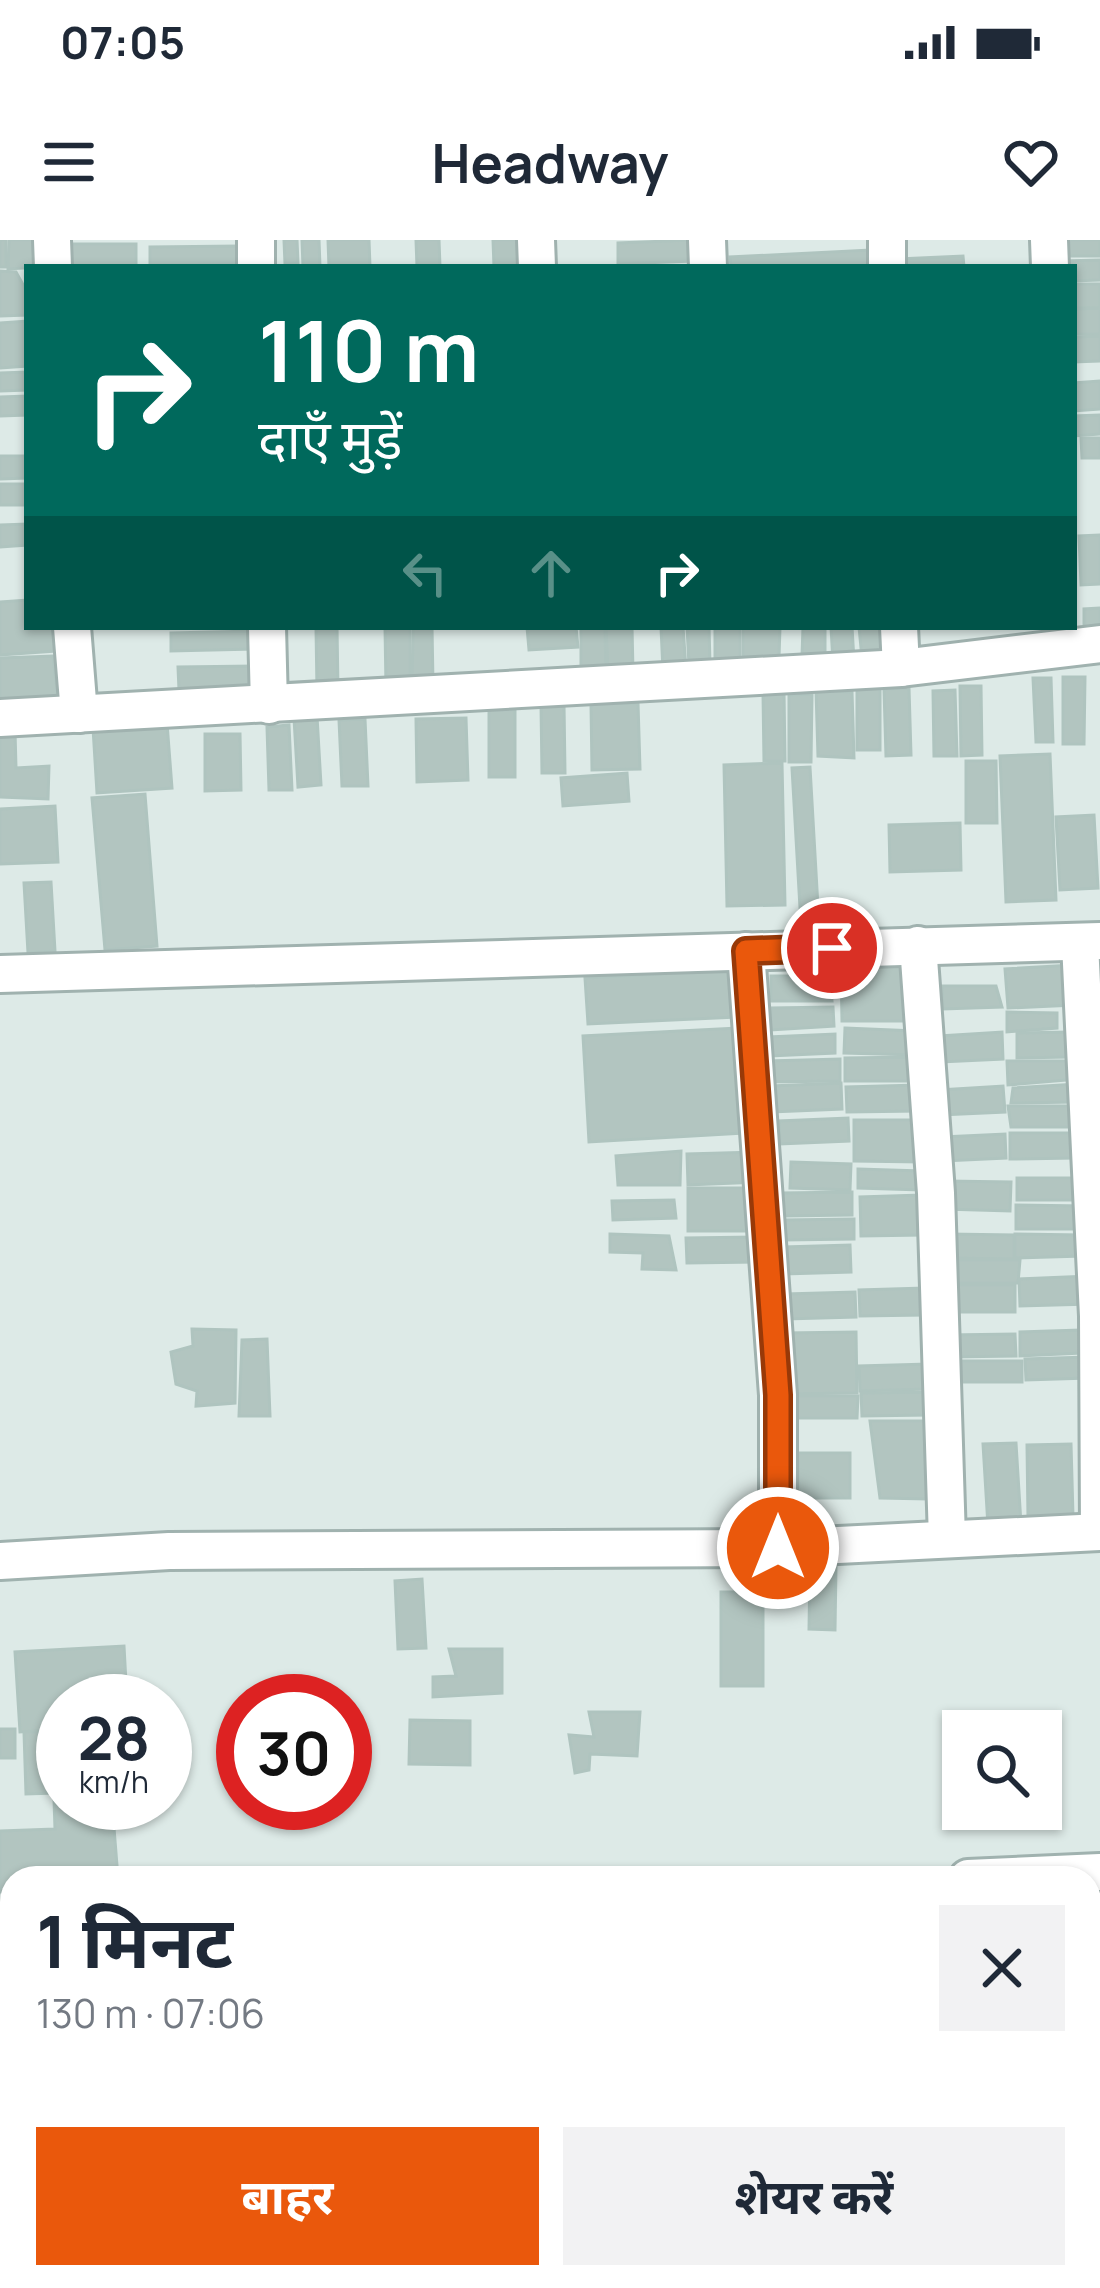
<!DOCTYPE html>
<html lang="hi">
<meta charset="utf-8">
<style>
:root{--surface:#fff;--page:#f2f2f3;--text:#1f2937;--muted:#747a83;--accent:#ea580c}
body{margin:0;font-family:Manrope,"Noto Sans Devanagari",sans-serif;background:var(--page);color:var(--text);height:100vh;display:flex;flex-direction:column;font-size:45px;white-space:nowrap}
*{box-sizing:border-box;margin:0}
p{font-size:39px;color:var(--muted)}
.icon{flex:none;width:66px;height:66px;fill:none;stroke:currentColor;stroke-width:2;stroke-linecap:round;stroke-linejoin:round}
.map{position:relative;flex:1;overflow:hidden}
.drawer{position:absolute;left:0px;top:1626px;width:1101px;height:423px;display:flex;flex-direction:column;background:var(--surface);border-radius:36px 36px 0 0;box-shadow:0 3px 9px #0004}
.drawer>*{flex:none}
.top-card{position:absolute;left:24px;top:24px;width:1053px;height:366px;border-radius:0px;box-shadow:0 3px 9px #0004;background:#00695c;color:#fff;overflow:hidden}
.buttons{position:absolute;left:942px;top:1470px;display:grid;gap:24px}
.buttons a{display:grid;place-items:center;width:120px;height:120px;border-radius:0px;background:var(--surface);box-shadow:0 3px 9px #0004;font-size:60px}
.speed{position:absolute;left:36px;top:1434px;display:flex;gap:24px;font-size:60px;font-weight:700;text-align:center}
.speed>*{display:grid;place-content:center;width:156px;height:156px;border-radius:50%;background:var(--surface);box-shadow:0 3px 9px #0004;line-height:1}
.speed small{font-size:30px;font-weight:400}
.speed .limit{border:18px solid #d22;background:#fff;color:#111}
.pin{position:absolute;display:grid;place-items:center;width:102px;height:102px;color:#fff;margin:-51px;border:6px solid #fff;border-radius:50%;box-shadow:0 3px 12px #0007}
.me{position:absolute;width:132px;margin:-66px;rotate:0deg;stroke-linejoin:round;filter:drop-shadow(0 0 9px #0008)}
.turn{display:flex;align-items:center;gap:42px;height:252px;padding:0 36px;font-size:54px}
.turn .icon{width:156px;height:156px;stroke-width:2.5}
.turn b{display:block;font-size:84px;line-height:102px}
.lanes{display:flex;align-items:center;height:114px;padding:0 36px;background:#0003;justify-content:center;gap:60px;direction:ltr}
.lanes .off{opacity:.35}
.round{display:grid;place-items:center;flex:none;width:126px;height:126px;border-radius:0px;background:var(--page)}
.summary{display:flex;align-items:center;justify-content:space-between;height:204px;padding:0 36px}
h1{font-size:72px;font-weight:700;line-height:90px}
.cta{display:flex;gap:24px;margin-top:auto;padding:24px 36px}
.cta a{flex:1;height:138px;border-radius:0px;background:var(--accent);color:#fff;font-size:48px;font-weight:700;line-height:138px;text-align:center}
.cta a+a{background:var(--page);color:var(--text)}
.status{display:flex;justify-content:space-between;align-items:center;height:84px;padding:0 60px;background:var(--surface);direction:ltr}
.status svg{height:33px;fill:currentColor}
header{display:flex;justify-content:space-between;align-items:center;height:156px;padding:0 36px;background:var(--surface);font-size:54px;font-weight:700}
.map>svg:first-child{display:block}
</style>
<div class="status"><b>07:05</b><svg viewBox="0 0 49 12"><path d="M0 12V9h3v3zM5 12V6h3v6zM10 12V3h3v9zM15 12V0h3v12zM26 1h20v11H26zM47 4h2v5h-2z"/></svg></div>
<header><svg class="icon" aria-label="menu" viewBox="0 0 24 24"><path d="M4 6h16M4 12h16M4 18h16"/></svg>Headway<svg class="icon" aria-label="heart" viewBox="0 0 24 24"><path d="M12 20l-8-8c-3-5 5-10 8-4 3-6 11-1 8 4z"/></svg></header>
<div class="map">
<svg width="1100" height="2048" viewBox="0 0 1100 2048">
<rect width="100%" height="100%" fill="#ddeae7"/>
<g fill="#b2c5c0" stroke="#afc4bf" stroke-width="3">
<rect x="0" y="0" width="6" height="27"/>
<path d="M 9,0 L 38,0 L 39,27 L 8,29 Z"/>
<path d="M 284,0 L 297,0 L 298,23 L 285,24 Z"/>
<path d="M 302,0 L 319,0 L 320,27 L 303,27 Z"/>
<path d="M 328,0 L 369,0 L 370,27 L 329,27 Z"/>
<path d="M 416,0 L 439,0 L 440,27 L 417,27 Z"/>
<path d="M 493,0 L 523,0 L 524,27 L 494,27 Z"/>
<path d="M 692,0 L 693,21 L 618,24 L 618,3 Z"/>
<rect x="1059" y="0" width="41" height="16"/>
<path d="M 67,4 L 136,4 L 136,27 L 68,27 Z"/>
<path d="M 239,6 L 239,24 L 150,25 L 150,7 Z"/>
<path d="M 870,10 L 871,27 L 731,27 L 730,17 Z"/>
<path d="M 963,16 L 964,27 L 900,27 L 899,19 Z"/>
<path d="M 1100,20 L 1100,40 L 1074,41 L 1074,27 L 1064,27 L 1064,21 Z"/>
<path d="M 0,31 L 16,32 L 27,52 L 27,75 L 0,76 Z"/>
<rect x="1074" y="44" width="26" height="24"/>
<path d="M 1100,68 L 1100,94 L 1074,94 L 1074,69 Z"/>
<path d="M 27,81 L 27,126 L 0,128 L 0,83 Z"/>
<path d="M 1100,96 L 1100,121 L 1074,122 L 1074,97 Z"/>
<path d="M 27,132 L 27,150 L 0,151 L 0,133 Z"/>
<path d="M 1100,141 L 1100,169 L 1074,171 L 1074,143 Z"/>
<path d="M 27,156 L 27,175 L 0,176 L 0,157 Z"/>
<path d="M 1100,175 L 1100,194 L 1074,196 L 1074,176 Z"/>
<path d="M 1081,198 L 1100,198 L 1100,218 L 1082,218 Z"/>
<path d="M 0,216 L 27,216 L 27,238 L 0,239 Z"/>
<rect x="0" y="244" width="27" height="21"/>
<path d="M 27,284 L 27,305 L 0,307 L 0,285 Z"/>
<path d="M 1100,295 L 1100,344 L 1081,345 L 1079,296 Z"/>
<path d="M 27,360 L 27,387 L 53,387 L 55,411 L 0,415 L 0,362 Z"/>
<path d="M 1100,368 L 1100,388 L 1084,388 L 1084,369 Z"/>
<path d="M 316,387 L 337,387 L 338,450 L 317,450 Z"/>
<path d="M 385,387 L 410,387 L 410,446 L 386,447 Z"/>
<path d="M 413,387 L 432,387 L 433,444 L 412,446 Z"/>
<path d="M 527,387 L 576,387 L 578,407 L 529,410 Z"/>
<path d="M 581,387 L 605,387 L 606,436 L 581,436 Z"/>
<path d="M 606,387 L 632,387 L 633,432 L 608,433 Z"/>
<path d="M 661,387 L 683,387 L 686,429 L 663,431 Z"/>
<path d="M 687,387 L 709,387 L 710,424 L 689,425 Z"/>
<path d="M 715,387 L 740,387 L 740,420 L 715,421 Z"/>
<path d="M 743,387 L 780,387 L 779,417 L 743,417 Z"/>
<path d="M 803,387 L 825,387 L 825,417 L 802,416 Z"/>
<path d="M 831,387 L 852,387 L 854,421 L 833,422 Z"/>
<path d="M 859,387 L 881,387 L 883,416 L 862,418 Z"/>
<path d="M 254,391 L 254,409 L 171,411 L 171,393 Z"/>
<path d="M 53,416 L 58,459 L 0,462 L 0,418 Z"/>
<path d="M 257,426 L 258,448 L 179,450 L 178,427 Z"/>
<path d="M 1063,437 L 1085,437 L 1084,504 L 1063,504 Z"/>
<path d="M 1033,438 L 1051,438 L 1053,502 L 1036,502 Z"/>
<path d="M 880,445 L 880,510 L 857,510 L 857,446 Z"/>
<path d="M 960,446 L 981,446 L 982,515 L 961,516 Z"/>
<path d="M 909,448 L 911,515 L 886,516 L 884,449 Z"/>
<path d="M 816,450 L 852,452 L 854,518 L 818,516 Z"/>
<path d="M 955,450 L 957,516 L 934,516 L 933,451 Z"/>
<path d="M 784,452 L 785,521 L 764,521 L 763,453 Z"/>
<path d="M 812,454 L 811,522 L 789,522 L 789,455 Z"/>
<path d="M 638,463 L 640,529 L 592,530 L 591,464 Z"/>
<path d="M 541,465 L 564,465 L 565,533 L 542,533 Z"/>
<rect x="489" y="470" width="26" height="67"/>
<path d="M 317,476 L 321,545 L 298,547 L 294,478 Z"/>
<path d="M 466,478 L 468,540 L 417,542 L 416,479 Z"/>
<path d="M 365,479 L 368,546 L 342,546 L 339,480 Z"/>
<path d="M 167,483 L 172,548 L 97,553 L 93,488 Z"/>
<path d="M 289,485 L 292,550 L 269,550 L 267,487 Z"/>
<path d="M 15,491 L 16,528 L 49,526 L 48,559 L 0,557 L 0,493 Z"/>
<path d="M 205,494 L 240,494 L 241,550 L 205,551 Z"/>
<path d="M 1050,514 L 1056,660 L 1006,662 L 1000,516 Z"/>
<path d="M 966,521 L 996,521 L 997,583 L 966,583 Z"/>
<path d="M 782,523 L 785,665 L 727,666 L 724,525 Z"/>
<path d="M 810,527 L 818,667 L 800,668 L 792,528 Z"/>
<path d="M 627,533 L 629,561 L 563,566 L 561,538 Z"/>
<path d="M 145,554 L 157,706 L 105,710 L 92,558 Z"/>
<path d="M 55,566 L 58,622 L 0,624 L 0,569 Z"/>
<path d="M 1094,575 L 1098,648 L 1060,650 L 1056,577 Z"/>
<path d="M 960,583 L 961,630 L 890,632 L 889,585 Z"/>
<path d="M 51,642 L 55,711 L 28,713 L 24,643 Z"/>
<path d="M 841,723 L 911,723 L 911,781 L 842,781 Z"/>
<path d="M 806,724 L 829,725 L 832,761 L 771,761 L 771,736 L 807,736 Z"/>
<path d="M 1072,725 L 1074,765 L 1008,768 L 1005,729 Z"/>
<path d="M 733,730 L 736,777 L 588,784 L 585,738 Z"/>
<path d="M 942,746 L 996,746 L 1002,767 L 943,769 Z"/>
<path d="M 833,767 L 834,786 L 771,790 L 771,768 Z"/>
<path d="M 1007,772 L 1057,773 L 1057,788 L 1007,792 Z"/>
<path d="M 737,788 L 743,893 L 589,902 L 583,796 Z"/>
<path d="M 845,788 L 915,791 L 915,815 L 844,813 Z"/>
<path d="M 1002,792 L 1003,819 L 941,822 L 940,796 Z"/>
<path d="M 1069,792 L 1069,817 L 1017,818 L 1017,793 Z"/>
<path d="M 835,794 L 835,813 L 770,816 L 769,797 Z"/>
<path d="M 913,817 L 913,841 L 845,841 L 845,818 Z"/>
<path d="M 840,819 L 840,841 L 769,842 L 768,821 Z"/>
<path d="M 1007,821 L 1078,821 L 1080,839 L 1008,845 Z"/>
<path d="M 841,843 L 842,869 L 772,872 L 771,846 Z"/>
<path d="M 1076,844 L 1075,862 L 1011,863 L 1013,848 Z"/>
<path d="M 918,845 L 918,871 L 847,872 L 846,847 Z"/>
<path d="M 1003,846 L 1005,872 L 941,875 L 940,850 Z"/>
<path d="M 1008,866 L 1075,866 L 1075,887 L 1011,887 Z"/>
<path d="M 848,878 L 849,901 L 780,904 L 779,881 Z"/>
<path d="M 854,880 L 923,880 L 922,922 L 854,921 Z"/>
<path d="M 1010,893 L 1074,893 L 1075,918 L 1010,919 Z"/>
<path d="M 1005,894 L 1006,918 L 944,921 L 943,897 Z"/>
<path d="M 681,911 L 680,945 L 618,945 L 616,916 Z"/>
<path d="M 757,912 L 759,942 L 688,945 L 687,914 Z"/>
<path d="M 791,922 L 851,924 L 850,950 L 790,948 Z"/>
<path d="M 858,929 L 921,931 L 921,950 L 858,948 Z"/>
<path d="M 1017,938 L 1082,938 L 1083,960 L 1017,960 Z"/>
<path d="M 945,941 L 1011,942 L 1010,971 L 944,969 Z"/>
<rect x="688" y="948" width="68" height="43"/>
<path d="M 852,952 L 852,975 L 782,976 L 782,953 Z"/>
<path d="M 921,955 L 922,995 L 861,996 L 860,957 Z"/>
<path d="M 674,960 L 676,978 L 613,980 L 612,961 Z"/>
<path d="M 1016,965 L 1084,966 L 1084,989 L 1016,989 Z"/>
<path d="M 854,979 L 854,999 L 784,1000 L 784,980 Z"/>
<path d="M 610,994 L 669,996 L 676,1030 L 642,1029 L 643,1013 L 610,1012 Z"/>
<path d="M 947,994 L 1014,995 L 1014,1019 L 946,1018 Z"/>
<path d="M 1015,994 L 1081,995 L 1082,1016 L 1015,1018 Z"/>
<path d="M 755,997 L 757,1022 L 687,1023 L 686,998 Z"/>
<path d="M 850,1005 L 851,1032 L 784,1034 L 784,1007 Z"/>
<path d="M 947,1020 L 1020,1020 L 1018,1043 L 945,1043 Z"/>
<path d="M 1089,1036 L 1090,1064 L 1020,1066 L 1019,1039 Z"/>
<rect x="944" y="1045" width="71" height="27"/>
<path d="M 924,1048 L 924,1075 L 860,1076 L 859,1050 Z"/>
<path d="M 855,1052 L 856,1077 L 786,1079 L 786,1054 Z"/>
<path d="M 192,1089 L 236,1090 L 235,1163 L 196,1166 L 197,1151 L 176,1144 L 171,1112 L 193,1106 Z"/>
<path d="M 1080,1090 L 1081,1113 L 1020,1116 L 1020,1092 Z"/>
<path d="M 856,1092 L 857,1153 L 786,1154 L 785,1093 Z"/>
<path d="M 1015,1094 L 1016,1116 L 949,1117 L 948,1095 Z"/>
<path d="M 267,1099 L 270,1176 L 239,1176 L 242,1100 Z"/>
<path d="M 1087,1117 L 1088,1138 L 1026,1140 L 1025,1119 Z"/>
<path d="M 955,1121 L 1022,1121 L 1022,1142 L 954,1142 Z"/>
<path d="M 928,1124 L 929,1149 L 860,1151 L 859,1126 Z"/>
<path d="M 929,1152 L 929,1175 L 862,1176 L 861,1153 Z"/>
<path d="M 790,1156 L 858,1156 L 857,1178 L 790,1178 Z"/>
<path d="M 870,1181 L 928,1181 L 928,1259 L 880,1258 Z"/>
<path d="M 1016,1203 L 1021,1284 L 988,1286 L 983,1204 Z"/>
<path d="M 1071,1204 L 1073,1276 L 1028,1277 L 1027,1205 Z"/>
<path d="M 798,1213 L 850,1213 L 850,1258 L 799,1258 Z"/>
<path d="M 810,1326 L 836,1326 L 835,1390 L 809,1389 Z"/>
<path d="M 422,1339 L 426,1408 L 398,1409 L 395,1341 Z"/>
<rect x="721" y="1352" width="42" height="94"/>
<path d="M 124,1406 L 127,1461 L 63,1461 L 63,1489 L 20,1492 L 15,1412 Z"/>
<path d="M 449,1409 L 502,1409 L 502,1453 L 433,1457 L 433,1437 L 456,1436 Z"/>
<path d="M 589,1472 L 640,1472 L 637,1516 L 590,1514 L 589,1530 L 575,1533 L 569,1495 L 594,1497 Z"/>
<path d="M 410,1480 L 470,1481 L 470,1525 L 409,1524 Z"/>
<rect x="0" y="1489" width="15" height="29"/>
<path d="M 24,1492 L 52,1492 L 55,1553 L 26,1554 Z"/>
<path d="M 63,1557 L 63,1563 L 112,1563 L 118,1638 L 12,1638 L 12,1652 L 0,1652 L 0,1591 L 55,1589 L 54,1559 Z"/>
</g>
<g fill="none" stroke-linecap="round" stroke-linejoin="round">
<defs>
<g id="minor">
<path d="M 52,0 L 53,27"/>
<path d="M 256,0 L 256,27"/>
<path d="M 536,0 L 537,27"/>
<path d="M 707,0 L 708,27"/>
<path d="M 887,0 L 887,27"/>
<path d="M 1049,0 L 1050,27"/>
<path d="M 72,387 L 79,474"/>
<path d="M 267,387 L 269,465"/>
<path d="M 899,387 L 901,428"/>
<path d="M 0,478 L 901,428 L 1100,404"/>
<path d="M 1080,703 L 1098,1076 L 1099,1292"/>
<path d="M 918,705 L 936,953 L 947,1299"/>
<path d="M 746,711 L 778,1155 L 778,1308"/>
<path d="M 0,734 L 1100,701"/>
<path d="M 0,1321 L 169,1311 L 778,1308 L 1100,1292"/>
<path d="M 968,1638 L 1100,1632"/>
<path d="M 0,1685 L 12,1685"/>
<path d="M 1089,2008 L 1100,2007"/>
<path d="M 0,2042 L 120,2037"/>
</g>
</defs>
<use href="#minor" stroke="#a0b2af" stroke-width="42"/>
<use href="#minor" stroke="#fff" stroke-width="36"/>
</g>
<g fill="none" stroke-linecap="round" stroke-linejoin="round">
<defs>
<path id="route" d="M 778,1308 L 778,1155 L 746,711 L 832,708"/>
</defs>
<use href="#route" stroke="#983908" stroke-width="30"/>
<use href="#route" stroke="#ea580c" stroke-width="21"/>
</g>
</svg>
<div class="buttons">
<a><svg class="icon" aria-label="search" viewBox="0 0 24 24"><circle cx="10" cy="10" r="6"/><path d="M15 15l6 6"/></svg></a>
</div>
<div class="speed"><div>28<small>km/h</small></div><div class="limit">30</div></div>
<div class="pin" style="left:832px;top:708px;background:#d93025"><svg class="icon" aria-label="arrive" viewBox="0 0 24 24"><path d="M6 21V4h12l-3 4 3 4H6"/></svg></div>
<svg class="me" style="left:778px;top:1308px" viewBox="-20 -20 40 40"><circle r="17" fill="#ea580c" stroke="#fff" stroke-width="3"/><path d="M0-11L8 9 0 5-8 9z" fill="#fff"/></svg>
<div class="top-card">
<div class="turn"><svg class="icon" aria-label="right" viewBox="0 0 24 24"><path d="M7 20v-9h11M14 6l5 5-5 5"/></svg><div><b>110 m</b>दाएँ मुड़ें</div></div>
<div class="lanes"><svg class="icon off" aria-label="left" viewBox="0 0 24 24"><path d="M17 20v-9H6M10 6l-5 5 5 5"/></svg><svg class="icon off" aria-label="ahead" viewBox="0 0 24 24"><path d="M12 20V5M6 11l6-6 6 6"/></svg><svg class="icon" aria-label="right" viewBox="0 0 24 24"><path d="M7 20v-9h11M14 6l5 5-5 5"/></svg></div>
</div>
<section class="drawer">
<div class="summary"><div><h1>1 मिनट</h1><p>130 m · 07:06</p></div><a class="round"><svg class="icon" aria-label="close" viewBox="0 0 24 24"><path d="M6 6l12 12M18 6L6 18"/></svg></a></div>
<div class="cta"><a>बाहर</a><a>शेयर करें</a></div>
</section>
</div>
